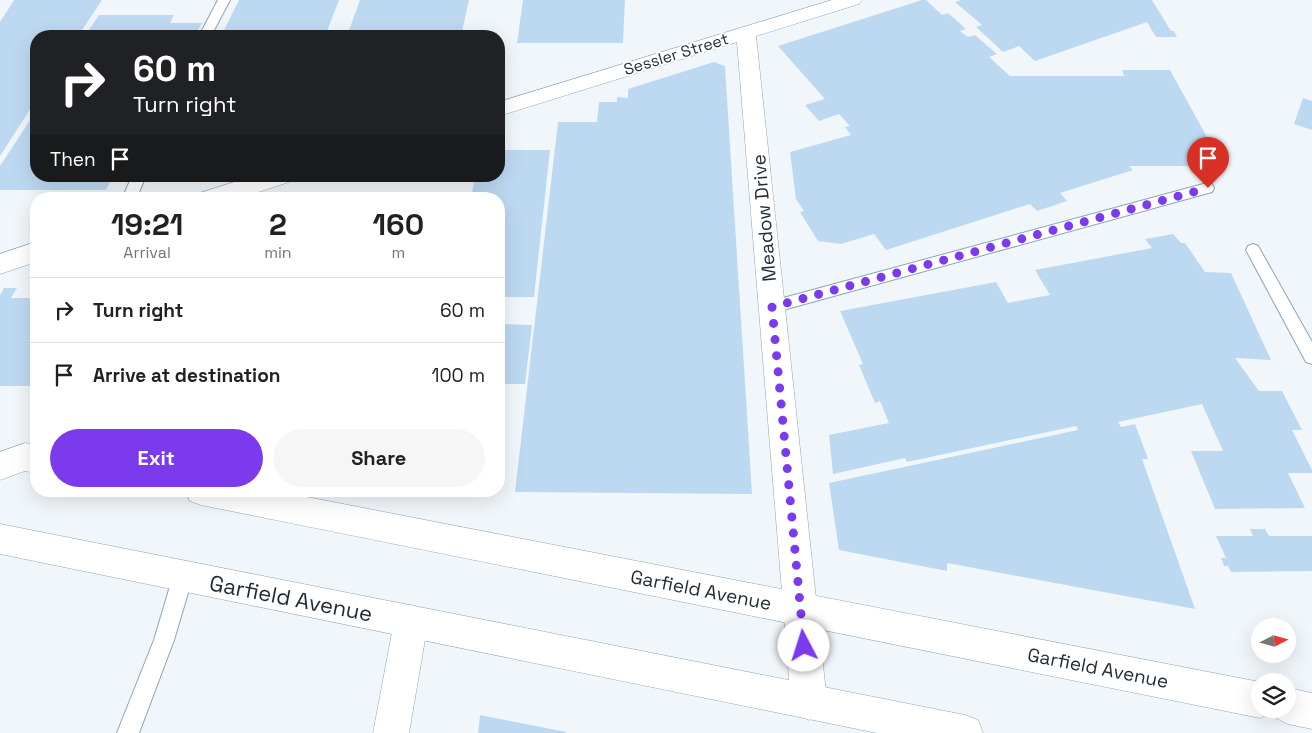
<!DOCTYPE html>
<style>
:root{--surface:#fff;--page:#f6f6f6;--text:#202124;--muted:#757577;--line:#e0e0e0;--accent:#7c3aed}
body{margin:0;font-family:"Space Grotesk",sans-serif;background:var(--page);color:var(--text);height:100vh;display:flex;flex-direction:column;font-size:19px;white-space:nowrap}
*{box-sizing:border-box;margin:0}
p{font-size:16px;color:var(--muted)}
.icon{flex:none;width:28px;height:28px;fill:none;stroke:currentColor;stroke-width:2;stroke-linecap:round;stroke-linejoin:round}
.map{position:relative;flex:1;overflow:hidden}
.side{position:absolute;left:30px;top:192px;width:475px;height:305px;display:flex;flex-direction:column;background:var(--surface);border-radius:20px;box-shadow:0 5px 20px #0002}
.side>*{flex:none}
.hud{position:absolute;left:30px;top:30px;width:475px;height:152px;border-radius:20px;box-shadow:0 5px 20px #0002;background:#202124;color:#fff;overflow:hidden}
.needle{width:32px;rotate:84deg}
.fabs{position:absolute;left:1251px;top:618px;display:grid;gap:10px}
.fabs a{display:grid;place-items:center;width:45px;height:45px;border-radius:50%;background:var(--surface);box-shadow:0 5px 20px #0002;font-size:25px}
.pin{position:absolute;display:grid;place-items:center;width:42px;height:42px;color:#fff;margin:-51px -21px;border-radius:50% 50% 50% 0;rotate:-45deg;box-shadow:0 0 5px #0007}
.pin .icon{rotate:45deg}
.me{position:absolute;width:55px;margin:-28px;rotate:355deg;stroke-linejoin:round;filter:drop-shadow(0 0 4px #0008)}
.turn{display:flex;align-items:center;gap:18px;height:105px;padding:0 20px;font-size:22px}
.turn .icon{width:65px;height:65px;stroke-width:2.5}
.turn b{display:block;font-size:35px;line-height:42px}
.then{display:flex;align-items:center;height:48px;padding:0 20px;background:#0003;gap:10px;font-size:19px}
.eta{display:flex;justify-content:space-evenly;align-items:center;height:85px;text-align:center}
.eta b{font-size:30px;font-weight:600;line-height:35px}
.button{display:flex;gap:10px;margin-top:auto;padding:10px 20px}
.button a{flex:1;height:58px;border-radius:30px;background:var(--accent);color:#fff;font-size:20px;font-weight:600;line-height:58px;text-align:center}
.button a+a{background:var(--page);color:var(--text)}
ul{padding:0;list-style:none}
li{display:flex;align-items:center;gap:15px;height:65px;padding:0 20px;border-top:1px solid var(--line)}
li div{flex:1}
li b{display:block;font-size:19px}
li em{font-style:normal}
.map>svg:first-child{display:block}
</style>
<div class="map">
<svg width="1312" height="733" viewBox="0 0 1312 733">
<rect width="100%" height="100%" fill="#f1f6fb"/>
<g fill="#bdd9f1">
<path d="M 14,0 L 102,0 L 78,36 L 36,36 L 36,100 L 0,156 L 0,22 Z"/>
<path d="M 239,0 L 339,0 L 325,36 L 221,36 Z"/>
<path d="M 360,0 L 469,0 L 461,36 L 355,36 L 356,33 L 348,33 Z"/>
<path d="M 523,0 L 625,0 L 623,43 L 517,43 Z"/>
<path d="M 922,0 L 926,0 L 942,15 L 948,13 L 966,29 L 960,31 L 968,37 L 975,35 L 997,54 L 989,57 L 1010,76 L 1124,76 L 1122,70 L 1170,70 L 1223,166 L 1129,166 L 1133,170 L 1060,193 L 1067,201 L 1037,211 L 1030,204 L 886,250 L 874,234 L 841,244 L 818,241 L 800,212 L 804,211 L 796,199 L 790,152 L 851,135 L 845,127 L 850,126 L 839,114 L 819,121 L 805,105 L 825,99 L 778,46 Z"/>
<path d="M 961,0 L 1152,0 L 1171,31 L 1174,31 L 1177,37 L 1156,37 L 1147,22 L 1035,61 L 1019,46 L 1003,52 L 976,27 L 982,25 L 955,2 Z"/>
<path d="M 99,15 L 174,15 L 170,23 L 202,23 L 195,36 L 85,36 Z"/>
<path d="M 714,62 L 725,66 L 752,494 L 515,492 L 558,122 L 597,122 L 599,102 L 617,102 L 617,97 L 628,98 L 628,89 Z"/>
<path d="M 1303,98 L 1312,101 L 1312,130 L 1294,124 Z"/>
<path d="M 36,111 L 36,176 L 113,176 L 106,190 L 0,190 L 0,166 Z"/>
<path d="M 499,150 L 550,150 L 534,297 L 499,297 L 499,199 L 471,199 L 475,176 L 499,176 Z"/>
<path d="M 1173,234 L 1181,243 L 1185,243 L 1205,272 L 1231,273 L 1271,360 L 1235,358 L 1259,391 L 1282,391 L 1302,430 L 1292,430 L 1312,470 L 1312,473 L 1288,473 L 1305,508 L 1215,509 L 1191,451 L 1223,451 L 1202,404 L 1118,422 L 1121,427 L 1135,424 L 1148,459 L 1142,459 L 1195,609 L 947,563 L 947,571 L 839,550 L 829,483 L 1078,430 L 1076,426 L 907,462 L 905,458 L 833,474 L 829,435 L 889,423 L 880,401 L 875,403 L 859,365 L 863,364 L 840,311 L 996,282 L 1008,303 L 1050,295 L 1035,270 L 1152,248 L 1145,239 Z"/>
<path d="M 4,288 L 17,288 L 11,298 L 36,298 L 36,386 L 0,386 L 0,295 Z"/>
<path d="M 499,324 L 532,325 L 525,384 L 499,384 Z"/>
<path d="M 1250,529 L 1265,529 L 1269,536 L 1312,536 L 1312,571 L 1231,572 L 1228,566 L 1224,566 L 1221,558 L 1226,558 L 1216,536 L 1253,536 Z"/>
<path d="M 480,715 L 566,732 L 566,733 L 478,733 Z"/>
</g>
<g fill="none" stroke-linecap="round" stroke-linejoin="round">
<defs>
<g id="lane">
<path d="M 218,0 L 230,0 L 211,36 L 199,36 Z"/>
<path d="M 132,176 L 146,176 L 136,199 L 122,199 Z"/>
<path d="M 1207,183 L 1212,184 L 1214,188 L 1212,192 L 772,313 L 767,311 L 764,307 L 767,303 L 772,301 Z"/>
<path d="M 1253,244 L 1258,246 L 1312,342 L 1312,364 L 1306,362 L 1246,250 L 1248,246 Z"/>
<path d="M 183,566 L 190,569 L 193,576 L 174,640 L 139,733 L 117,733 L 154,640 L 173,576 L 176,569 Z"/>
</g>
<g id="street">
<path d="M 832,0 L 862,0 L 859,4 L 756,36 L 827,702 L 821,714 L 809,720 L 797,714 L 791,702 L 737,42 L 499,116 L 499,102 Z"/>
<path d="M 253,176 L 292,176 L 289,182 L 237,199 L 196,199 L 200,193 Z"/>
<path d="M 36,242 L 36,262 L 0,274 L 0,254 Z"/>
<path d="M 411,605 L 423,610 L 428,622 L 409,733 L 373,733 L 394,622 L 399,610 Z"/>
</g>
<g id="secondary">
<path d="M 25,443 L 36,445 L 36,473 L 25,471 L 0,480 L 0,452 Z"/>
<path d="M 186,491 L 276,491 L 1260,682 L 1260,709 L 1288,709 L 1288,688 L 1312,693 L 1312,729 L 1288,724 L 1276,718 L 1273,712 L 1260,718 L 201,505 L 190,501 Z"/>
<path d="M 0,524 L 965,715 L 978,720 L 983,733 L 877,733 L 0,554 Z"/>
</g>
</defs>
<use href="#lane" stroke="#8aa5bb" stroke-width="2"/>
<use href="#street" stroke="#8aa5bb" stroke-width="1"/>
<use href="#secondary" stroke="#8aa5bb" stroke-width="1"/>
<use href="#lane" fill="#fff" fill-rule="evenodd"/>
<use href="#street" fill="#fff" fill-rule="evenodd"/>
<use href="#secondary" fill="#fff" fill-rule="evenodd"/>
</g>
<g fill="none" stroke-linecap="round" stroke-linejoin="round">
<path stroke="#7c3aed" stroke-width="9" stroke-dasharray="0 16.2" d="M 804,646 L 772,307 L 1208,188"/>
</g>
<g text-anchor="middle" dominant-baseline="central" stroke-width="4" stroke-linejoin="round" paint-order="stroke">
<g font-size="16" fill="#1f2a33" stroke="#fff">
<text transform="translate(676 54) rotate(-17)">Sessler Street</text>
</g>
<g font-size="19" fill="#1f2a33" stroke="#fff">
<text transform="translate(764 218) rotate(-95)">Meadow Drive</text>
<text transform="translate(701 590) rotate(11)">Garfield Avenue</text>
<text transform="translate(1098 668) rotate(11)">Garfield Avenue</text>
</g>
<g font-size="22" fill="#1f2a33" stroke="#fff">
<text transform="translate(291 598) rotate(11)">Garfield Avenue</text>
</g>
</g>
</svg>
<div class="fabs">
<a><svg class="needle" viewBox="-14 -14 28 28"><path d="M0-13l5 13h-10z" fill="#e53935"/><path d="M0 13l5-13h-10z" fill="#757577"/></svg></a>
<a><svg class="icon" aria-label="layers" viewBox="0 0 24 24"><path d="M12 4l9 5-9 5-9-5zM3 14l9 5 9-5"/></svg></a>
</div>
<div class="pin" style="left:1208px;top:188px;background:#d93025"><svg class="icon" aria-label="arrive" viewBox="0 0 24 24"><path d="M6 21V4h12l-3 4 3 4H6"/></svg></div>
<svg class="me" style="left:804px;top:646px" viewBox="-20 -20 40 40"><circle r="19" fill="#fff"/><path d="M0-13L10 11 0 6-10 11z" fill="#7c3aed"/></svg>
<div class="hud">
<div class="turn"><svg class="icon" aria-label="right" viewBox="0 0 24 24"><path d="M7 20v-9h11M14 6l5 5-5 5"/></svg><div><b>60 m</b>Turn right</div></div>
<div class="then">Then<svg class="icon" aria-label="arrive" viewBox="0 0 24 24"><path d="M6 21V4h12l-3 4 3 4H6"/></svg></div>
</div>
<section class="side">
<div class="eta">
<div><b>19:21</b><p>Arrival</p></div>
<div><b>2</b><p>min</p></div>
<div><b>160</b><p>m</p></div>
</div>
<ul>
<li><svg class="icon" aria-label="right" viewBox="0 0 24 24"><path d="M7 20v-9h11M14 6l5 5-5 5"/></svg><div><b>Turn right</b></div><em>60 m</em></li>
<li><svg class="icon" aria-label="arrive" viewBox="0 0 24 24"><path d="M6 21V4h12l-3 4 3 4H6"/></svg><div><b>Arrive at destination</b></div><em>100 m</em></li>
</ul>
<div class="button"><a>Exit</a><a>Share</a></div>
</section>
</div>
